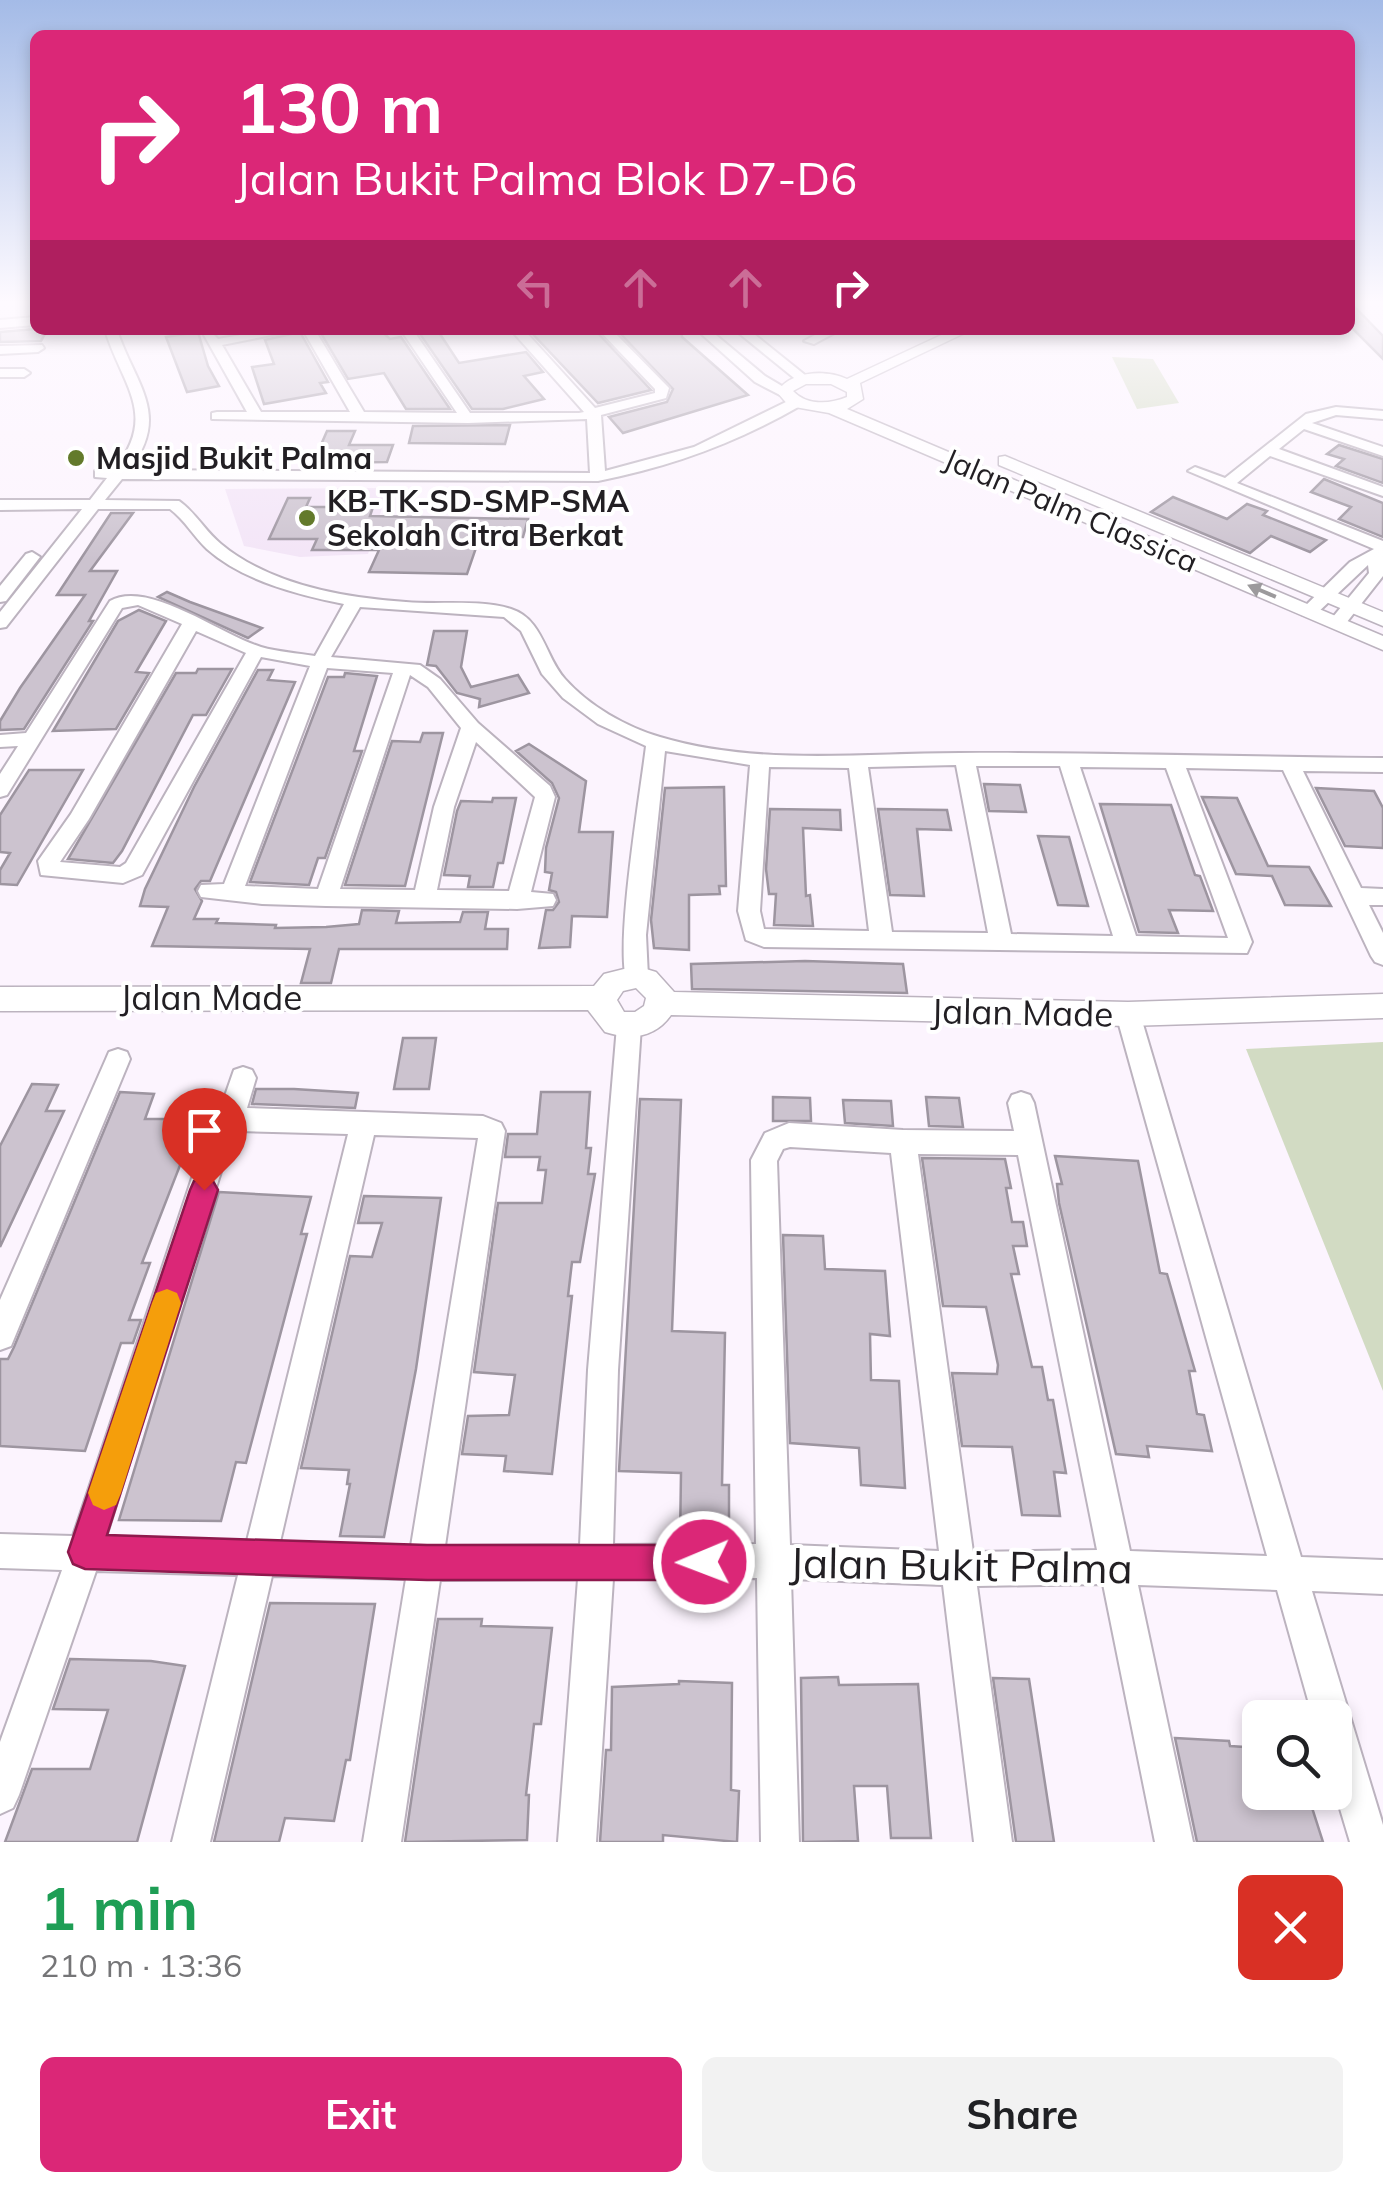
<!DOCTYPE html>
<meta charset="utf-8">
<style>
:root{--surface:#fff;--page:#f2f2f2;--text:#202124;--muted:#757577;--accent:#db2777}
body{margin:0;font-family:Mulish,sans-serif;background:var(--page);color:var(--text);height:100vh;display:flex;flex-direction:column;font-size:38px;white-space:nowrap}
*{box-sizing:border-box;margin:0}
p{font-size:32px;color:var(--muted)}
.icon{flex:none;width:55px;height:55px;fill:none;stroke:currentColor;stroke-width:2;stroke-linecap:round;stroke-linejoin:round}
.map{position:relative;height:1842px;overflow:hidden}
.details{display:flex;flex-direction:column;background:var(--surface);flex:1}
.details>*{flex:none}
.banner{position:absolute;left:30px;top:30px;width:1325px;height:305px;border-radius:15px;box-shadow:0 5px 15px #0003;background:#db2777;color:#fff;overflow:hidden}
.fabs{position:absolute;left:1242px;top:1700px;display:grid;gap:20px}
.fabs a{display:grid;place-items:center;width:110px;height:110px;border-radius:15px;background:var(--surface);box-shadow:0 5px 15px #0003;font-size:50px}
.pin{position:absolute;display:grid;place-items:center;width:85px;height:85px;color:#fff;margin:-102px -42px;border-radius:50% 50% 50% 0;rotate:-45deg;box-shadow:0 0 10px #0007}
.pin .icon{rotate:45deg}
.me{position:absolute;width:110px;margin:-55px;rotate:269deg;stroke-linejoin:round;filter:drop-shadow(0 0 8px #0008)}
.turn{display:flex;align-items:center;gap:35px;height:210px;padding:0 40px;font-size:45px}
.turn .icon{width:130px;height:130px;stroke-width:2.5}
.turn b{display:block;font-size:70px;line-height:85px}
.lanes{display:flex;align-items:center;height:95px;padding:0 40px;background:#0003;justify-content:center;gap:50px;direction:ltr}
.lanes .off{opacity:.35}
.round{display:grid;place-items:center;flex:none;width:105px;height:105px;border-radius:15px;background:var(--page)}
.headline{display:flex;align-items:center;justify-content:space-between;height:170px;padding:0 40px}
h1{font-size:60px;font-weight:700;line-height:75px;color:#1e9e55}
.action{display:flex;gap:20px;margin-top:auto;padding:20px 40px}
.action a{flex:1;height:115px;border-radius:15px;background:var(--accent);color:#fff;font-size:40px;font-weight:700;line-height:115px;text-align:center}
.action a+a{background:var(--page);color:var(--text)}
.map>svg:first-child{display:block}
</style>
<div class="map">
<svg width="1383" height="1842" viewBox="0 0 1383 1842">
<rect width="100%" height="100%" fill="#fcf4fe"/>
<path fill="#f3e5f7" d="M 388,488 L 368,554 L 300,557 L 244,546 L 225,489 Z"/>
<g fill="#d2dbc3">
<path d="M 1112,357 L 1153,359 L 1179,403 L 1137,409 Z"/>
<path d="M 1383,1042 L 1383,1391 L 1246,1049 Z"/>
</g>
<g fill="#ccc3cf" stroke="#9d95a0" stroke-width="2.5">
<path d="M 1350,302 L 1383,336 L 1383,359 L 1350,326 Z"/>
<path d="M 35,329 L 47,330 L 41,341 L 0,342 L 0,332 Z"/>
<path d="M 319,330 L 380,330 L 390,339 L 401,337 L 450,409 L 406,409 L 384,373 L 348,379 Z"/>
<path d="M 529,330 L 595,330 L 651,390 L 598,403 Z"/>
<path d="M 617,330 L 681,330 L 682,337 L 748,395 L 623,433 L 609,417 L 667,402 L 673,389 Z"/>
<path d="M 438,331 L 459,363 L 526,352 L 543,372 L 524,376 L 544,399 L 503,409 L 472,409 L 420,334 Z"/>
<path d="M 198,332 L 208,366 L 219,386 L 187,392 L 166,337 Z"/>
<path d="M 300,332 L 328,382 L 320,383 L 326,393 L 264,404 L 252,367 L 274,364 L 265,340 Z"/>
<path d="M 510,425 L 505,444 L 409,443 L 413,426 Z"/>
<path d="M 327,431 L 355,431 L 349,445 L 393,445 L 387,462 L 313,463 Z"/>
<path d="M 1339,445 L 1383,459 L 1383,483 L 1336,466 L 1344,459 L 1327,454 Z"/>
<path d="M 1324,479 L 1383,503 L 1383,537 L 1339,519 L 1351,507 L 1311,492 Z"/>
<path d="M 1173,497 L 1227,519 L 1247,504 L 1267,511 L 1263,515 L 1326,540 L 1310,552 L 1271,536 L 1250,553 L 1151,512 Z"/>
<path d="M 288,498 L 310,498 L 306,507 L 373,507 L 370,516 L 528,519 L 523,537 L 480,536 L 467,574 L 369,572 L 379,550 L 312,550 L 317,539 L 269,539 Z"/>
<path d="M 111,513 L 133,513 L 90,571 L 117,571 L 89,621 L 93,621 L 24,729 L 0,730 L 0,721 L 20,688 L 85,595 L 57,595 Z"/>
<path d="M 167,592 L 190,602 L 262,628 L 248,638 L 158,597 Z"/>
<path d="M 139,610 L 166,621 L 136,672 L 149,673 L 116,729 L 53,731 L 118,621 Z"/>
<path d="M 434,631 L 467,631 L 461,667 L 471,687 L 518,675 L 529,693 L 479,707 L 480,699 L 457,693 L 436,666 L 427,665 Z"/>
<path d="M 198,669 L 232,669 L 206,715 L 193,715 L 122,851 L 113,863 L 68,859 L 176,673 L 196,673 Z"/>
<path d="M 258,670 L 273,670 L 268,680 L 295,682 L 210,881 L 201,881 L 195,889 L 202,901 L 194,919 L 218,919 L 216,923 L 276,925 L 275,928 L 326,927 L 359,924 L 362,910 L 399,911 L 396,923 L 460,922 L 463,912 L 488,912 L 485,929 L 508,929 L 507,949 L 339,949 L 331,983 L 301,983 L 310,949 L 152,946 L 168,907 L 140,906 L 145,889 L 194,787 Z"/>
<path d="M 345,673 L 377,676 L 354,751 L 362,751 L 325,858 L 318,858 L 309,885 L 250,882 L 328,677 L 344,677 Z"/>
<path d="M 423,733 L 443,733 L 405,886 L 345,885 L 392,741 L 420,742 Z"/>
<path d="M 529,744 L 586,781 L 579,832 L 613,832 L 607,917 L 572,916 L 570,947 L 539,948 L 546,910 L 553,910 L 559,902 L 556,892 L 549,890 L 552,873 L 545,872 L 546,848 L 559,798 L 552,783 L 516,751 Z"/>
<path d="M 29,770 L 83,770 L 17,885 L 0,884 L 0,870 L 10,853 L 0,852 L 0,815 Z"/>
<path d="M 984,784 L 1020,785 L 1026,812 L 989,811 Z"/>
<path d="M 724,787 L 726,886 L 719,886 L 720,894 L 689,895 L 689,950 L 654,948 L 651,920 L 665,788 Z"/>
<path d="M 1316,788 L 1374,791 L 1383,808 L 1383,848 L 1345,846 Z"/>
<path d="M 1202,797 L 1237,798 L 1268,866 L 1309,867 L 1331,906 L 1285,905 L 1272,876 L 1236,874 Z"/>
<path d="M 493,798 L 516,798 L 503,863 L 498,863 L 493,887 L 468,887 L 470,876 L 444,875 L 457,811 L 461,801 L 492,802 Z"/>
<path d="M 1100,804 L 1171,805 L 1195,875 L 1200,876 L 1213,911 L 1169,910 L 1178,933 L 1139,932 Z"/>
<path d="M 770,809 L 840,810 L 841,830 L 803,828 L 806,896 L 810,895 L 813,926 L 774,925 L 776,894 L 769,894 L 766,869 Z"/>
<path d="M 878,809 L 947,810 L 951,830 L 917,829 L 924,896 L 890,895 Z"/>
<path d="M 1038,836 L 1069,837 L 1088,906 L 1058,905 Z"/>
<path d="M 805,961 L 903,964 L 907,993 L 692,989 L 691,964 Z"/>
<path d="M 403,1038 L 436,1038 L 429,1089 L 394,1089 Z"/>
<path d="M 32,1084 L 58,1085 L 46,1111 L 64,1111 L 0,1247 L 0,1146 Z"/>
<path d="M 256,1089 L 294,1089 L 358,1093 L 355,1108 L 252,1104 Z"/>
<path d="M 120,1092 L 154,1094 L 145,1119 L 198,1119 L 142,1263 L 150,1263 L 129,1320 L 141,1320 L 133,1343 L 121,1343 L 85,1451 L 0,1446 L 0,1359 L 8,1359 L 14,1347 Z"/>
<path d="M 541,1092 L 590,1092 L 586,1148 L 591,1148 L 588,1174 L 595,1174 L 580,1262 L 572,1262 L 568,1296 L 572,1296 L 552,1474 L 504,1471 L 506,1456 L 462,1454 L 468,1416 L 509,1415 L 515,1375 L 474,1372 L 498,1203 L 542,1203 L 546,1170 L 538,1170 L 540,1157 L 505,1157 L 508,1134 L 537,1134 Z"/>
<path d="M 773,1097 L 810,1098 L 811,1121 L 773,1121 Z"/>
<path d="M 926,1097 L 959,1098 L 963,1127 L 929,1126 Z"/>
<path d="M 640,1099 L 681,1100 L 672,1331 L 725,1333 L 722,1485 L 729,1485 L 729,1540 L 680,1541 L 681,1473 L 619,1471 Z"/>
<path d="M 843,1100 L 891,1101 L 893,1126 L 845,1123 Z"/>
<path d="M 1055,1156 L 1138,1161 L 1160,1273 L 1167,1274 L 1195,1371 L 1189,1371 L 1197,1414 L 1204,1415 L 1212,1451 L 1147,1446 L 1149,1457 L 1116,1454 L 1059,1203 L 1057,1184 L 1062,1184 Z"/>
<path d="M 922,1158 L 1005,1159 L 1011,1188 L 1006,1188 L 1012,1222 L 1023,1222 L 1027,1246 L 1013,1246 L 1019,1274 L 1011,1274 L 1032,1367 L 1042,1367 L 1048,1400 L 1053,1400 L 1066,1473 L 1054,1472 L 1060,1516 L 1022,1515 L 1012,1447 L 962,1446 L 952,1373 L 997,1374 L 998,1365 L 986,1307 L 943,1306 Z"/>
<path d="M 219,1192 L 311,1197 L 301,1234 L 307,1234 L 246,1463 L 236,1462 L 221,1521 L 119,1520 Z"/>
<path d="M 364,1196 L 441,1198 L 416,1369 L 384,1537 L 340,1536 L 350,1484 L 347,1484 L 349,1470 L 301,1468 L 350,1256 L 372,1257 L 382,1223 L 358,1223 Z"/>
<path d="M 783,1235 L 823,1236 L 825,1269 L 885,1271 L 890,1336 L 870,1334 L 871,1380 L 899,1381 L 905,1488 L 861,1485 L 859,1448 L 790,1443 Z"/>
<path d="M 270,1603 L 375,1604 L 350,1760 L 346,1760 L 334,1821 L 285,1818 L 279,1842 L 214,1842 Z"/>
<path d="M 438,1619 L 482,1619 L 481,1626 L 552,1628 L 541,1724 L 534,1724 L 526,1795 L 529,1795 L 527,1840 L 405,1842 Z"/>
<path d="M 70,1659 L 151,1661 L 185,1666 L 137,1842 L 5,1842 L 32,1769 L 90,1769 L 108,1710 L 53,1709 Z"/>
<path d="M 838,1677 L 839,1685 L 918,1684 L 931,1838 L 891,1838 L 887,1786 L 854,1786 L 858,1841 L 803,1842 L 801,1678 Z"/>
<path d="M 993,1678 L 1029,1679 L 1054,1842 L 1016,1842 Z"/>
<path d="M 679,1681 L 732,1683 L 731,1790 L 739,1791 L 737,1842 L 663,1835 L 663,1842 L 600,1842 L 606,1750 L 611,1750 L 612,1687 L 679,1684 Z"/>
<path d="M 1175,1738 L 1229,1741 L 1230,1746 L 1260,1748 L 1260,1792 L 1307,1792 L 1323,1842 L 1197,1842 Z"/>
</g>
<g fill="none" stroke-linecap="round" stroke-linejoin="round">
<defs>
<g id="minor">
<path d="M 35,317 L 35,325 L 0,328 L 0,320 Z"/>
<path d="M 105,330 L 117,330 C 135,385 172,414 129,470 L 590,473 L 587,419 L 468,423 L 212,419 L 212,413 L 217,412 L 247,412 L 204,335 L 210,331 L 218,339 L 269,330 L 297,330 L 222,345 L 261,412 L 350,412 L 303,330 L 315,330 L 364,412 L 457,413 L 401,330 L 413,330 L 470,413 L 579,413 L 584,412 L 511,330 L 524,330 L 595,408 L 655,393 L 655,389 L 599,330 L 612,330 L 669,388 L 666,398 L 601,415 L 605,471 L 694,447 L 790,400 L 800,400 L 800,406 C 736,443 670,467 598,481 L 122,479 L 105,500 L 179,501 C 196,513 205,531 221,544 C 270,585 345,598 406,602 C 440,605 479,599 511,609 C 543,619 545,657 565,679 C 589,706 626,727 660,737 C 757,766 861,753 960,753 C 1101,752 1242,757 1383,758 L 1383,772 L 1303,771 L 1361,888 L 1383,889 L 1383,905 L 1369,905 L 1383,933 L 1383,965 L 1375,962 L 1371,956 L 1283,770 L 1186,768 L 1252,942 L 1247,953 L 764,947 L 746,940 L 738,911 L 750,765 L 665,751 L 646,935 L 648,977 L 644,984 L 628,984 C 613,954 641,789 646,746 L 598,724 L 563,698 L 542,674 L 521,631 L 504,617 L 360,607 L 331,657 L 420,665 L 440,679 L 478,723 L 550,786 L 555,797 L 531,892 L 553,894 L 556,900 L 553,906 L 517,909 L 326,906 L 262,904 L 201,897 L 198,891 L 201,885 L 224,884 L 310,666 L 261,657 L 142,875 L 123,883 L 41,875 L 38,861 L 71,814 L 182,624 L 138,605 L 122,608 L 7,795 L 0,797 L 0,774 L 18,746 L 0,747 L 0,735 L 26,733 L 110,601 C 148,579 221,635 261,647 C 278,652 297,653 315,656 L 344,604 C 299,595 243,581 207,549 C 194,537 185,520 170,509 L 98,509 L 6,627 L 0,628 L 0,612 L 82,509 L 0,510 L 0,500 L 90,500 L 107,478 L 95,477 L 95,471 L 114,470 C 159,414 122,386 105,330 ZM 196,631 L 246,653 L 126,863 L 120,867 L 60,862 L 89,819 ZM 327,668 L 393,673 L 318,889 L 245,886 ZM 410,675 L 428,687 L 461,728 L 434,807 L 415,890 L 340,889 ZM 476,742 L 535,797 L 509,891 L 437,890 L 454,807 ZM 956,765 L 988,933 L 892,932 L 868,767 ZM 976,766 L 1060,766 L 1113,936 L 1011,934 ZM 769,767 L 849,768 L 869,931 L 764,929 L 760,911 ZM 1080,767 L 1166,768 L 1228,938 L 1136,936 Z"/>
<path d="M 697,330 L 710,330 L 765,376 L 792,392 L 780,395 L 755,382 Z"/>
<path d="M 735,330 L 749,330 L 810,379 L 799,382 Z"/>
<path d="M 824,330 L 840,330 L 814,344 L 804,341 Z"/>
<path d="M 42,345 L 44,348 L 38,352 L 0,354 L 0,346 Z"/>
<path d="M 0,369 L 24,369 L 30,373 L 24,377 L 0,377 Z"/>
<path d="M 1336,407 L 1383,411 L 1383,419 L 1336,415 L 1312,423 L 1383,447 L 1383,456 L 1304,429 L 1279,449 L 1383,487 L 1383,496 L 1270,456 L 1237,483 L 1383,541 L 1383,576 L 1343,627 L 1337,628 L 1328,623 L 1369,573 L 1368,565 L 1315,615 L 1303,615 L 1300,611 L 1350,562 L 1374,549 L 1188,471 L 1195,467 L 1225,478 L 1306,414 Z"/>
<path d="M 32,552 L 40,557 L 6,601 L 0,602 L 0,586 L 26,554 Z"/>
<path d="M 1128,1004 L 1137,1007 L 1140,1014 L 1301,1557 L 1383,1560 L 1383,1594 L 1312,1591 L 1383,1825 L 1383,1842 L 1350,1842 L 1335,1792 L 1335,1718 L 1313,1718 L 1277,1590 L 1138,1585 L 1193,1842 L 1155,1842 L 1103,1584 L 977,1586 L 1012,1842 L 974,1842 L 943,1585 L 791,1579 L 799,1842 L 761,1842 L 757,1578 L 613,1579 L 596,1842 L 558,1842 L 578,1579 L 440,1580 L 401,1842 L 363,1842 L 406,1579 L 272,1576 L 210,1842 L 172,1842 L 238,1575 L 96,1571 L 19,1795 L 13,1808 L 0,1814 L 0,1742 L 62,1570 L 0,1568 L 0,1534 L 73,1536 L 208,1130 L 218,1116 L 234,1070 L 243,1067 L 252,1070 L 256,1078 L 247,1108 L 483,1116 L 501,1123 L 505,1131 L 445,1546 L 580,1545 L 588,1370 L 617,1026 L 620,1019 L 629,1016 L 638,1019 L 641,1026 L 618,1370 L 613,1545 L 756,1544 L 751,1160 L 765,1133 L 789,1123 L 903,1130 L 1014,1131 L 1008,1103 L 1012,1095 L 1021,1092 L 1030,1095 L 1034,1103 L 1130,1551 L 1267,1556 L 1116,1014 L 1119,1007 ZM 238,1131 L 348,1134 L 247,1541 L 106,1537 L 232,1137 ZM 374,1135 L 478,1138 L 411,1546 L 280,1542 ZM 790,1147 L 891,1153 L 939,1551 L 790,1545 L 777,1161 L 783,1149 ZM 918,1154 L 1018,1155 L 1097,1550 L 973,1552 Z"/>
<path d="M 118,1049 L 127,1052 L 130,1059 L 11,1346 L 0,1350 L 0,1300 L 106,1059 L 109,1052 Z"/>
</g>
<g id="tertiary">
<path d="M 952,330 L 971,330 L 860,383 L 863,399 L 847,409 L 1383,636 L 1383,650 L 829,413 L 789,406 L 777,392 C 790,371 825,369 847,379 ZM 806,384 L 831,384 L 847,392 L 847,397 C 830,404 807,406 793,391 Z"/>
<path d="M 1005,456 L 1383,612 L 1383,626 L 999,465 L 999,457 Z"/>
<path d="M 636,966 L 656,972 L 674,992 L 1128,1002 L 1383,994 L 1383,1018 L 1128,1026 L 671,1015 C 655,1038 631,1040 605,1032 L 588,1010 L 0,1011 L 0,987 L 594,986 L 604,974 ZM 636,988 L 646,998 L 644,1006 L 635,1012 L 624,1012 L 617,1000 L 623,991 Z"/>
</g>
</defs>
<use href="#minor" stroke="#bcb3bf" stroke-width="4"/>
<use href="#tertiary" stroke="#bcb3bf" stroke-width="3"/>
<use href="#minor" fill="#fff" fill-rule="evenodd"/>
<use href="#tertiary" fill="#fff" fill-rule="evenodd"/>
</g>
<defs><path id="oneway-solid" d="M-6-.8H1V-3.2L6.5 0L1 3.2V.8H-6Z" transform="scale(2.5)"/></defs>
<use fill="#9c9a9c" href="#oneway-solid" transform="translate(1262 591) rotate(-157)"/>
<linearGradient id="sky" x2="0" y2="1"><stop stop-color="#a4bbe7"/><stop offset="0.54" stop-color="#fefaff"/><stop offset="1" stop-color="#fefaff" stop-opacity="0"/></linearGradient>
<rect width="1383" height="560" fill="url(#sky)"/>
<path fill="#db2777" stroke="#8e194d" stroke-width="2.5" d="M 204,1178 L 213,1181 L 218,1190 L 107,1535 L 427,1545 L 704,1545 L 716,1550 L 721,1562 L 716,1575 L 704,1580 L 427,1580 L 85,1569 L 73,1564 L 68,1552 L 190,1190 L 194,1181 Z"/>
<path fill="#f59e0b" d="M 167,1289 L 177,1293 L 181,1303 L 121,1493 L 116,1505 L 104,1510 L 93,1505 L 88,1493 L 152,1303 L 156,1293 Z"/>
<g fill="#637a2b" stroke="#fff" stroke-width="4">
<circle cx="76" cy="458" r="10"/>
<circle cx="307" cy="518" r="10"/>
</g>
<g text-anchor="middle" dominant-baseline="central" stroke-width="8" stroke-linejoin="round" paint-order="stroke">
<g font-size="30" font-weight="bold" fill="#221f23" stroke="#fff" text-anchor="start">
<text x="96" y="458">Masjid Bukit Palma</text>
<text x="327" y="501">KB-TK-SD-SMP-SMA<tspan x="327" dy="34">Sekolah Citra Berkat</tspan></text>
</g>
<g font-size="30" fill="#221f23" stroke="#fff">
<text transform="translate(1071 510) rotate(23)">Jalan Palm Classica</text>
</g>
<g font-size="35" fill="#221f23" stroke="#fff">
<text x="211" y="997">Jalan Made</text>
<text transform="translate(1022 1012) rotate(1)">Jalan Made</text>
</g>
<g font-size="42" fill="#221f23" stroke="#fff">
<text transform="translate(961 1565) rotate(1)">Jalan Bukit Palma</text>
</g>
</g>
</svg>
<div class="fabs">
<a><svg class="icon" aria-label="search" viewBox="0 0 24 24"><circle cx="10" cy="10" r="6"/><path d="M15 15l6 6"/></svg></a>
</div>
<div class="pin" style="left:204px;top:1190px;background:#d93025"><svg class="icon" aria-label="arrive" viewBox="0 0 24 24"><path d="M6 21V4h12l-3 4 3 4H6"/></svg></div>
<svg class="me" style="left:704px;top:1562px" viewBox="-20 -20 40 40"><circle r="17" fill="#db2777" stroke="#fff" stroke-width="3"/><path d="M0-11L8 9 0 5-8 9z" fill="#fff"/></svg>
<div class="banner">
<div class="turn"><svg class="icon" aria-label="right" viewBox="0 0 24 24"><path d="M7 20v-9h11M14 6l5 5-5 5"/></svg><div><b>130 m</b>Jalan Bukit Palma Blok D7-D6</div></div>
<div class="lanes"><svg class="icon off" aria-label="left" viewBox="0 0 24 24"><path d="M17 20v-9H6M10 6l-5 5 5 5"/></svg><svg class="icon off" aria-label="ahead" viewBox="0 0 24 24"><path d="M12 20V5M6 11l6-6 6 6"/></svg><svg class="icon off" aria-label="ahead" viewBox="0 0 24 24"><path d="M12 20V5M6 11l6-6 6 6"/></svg><svg class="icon" aria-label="right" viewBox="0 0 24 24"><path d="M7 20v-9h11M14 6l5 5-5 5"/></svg></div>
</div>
</div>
<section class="details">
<div class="headline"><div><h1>1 min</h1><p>210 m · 13:36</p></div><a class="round" style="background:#d93025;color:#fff"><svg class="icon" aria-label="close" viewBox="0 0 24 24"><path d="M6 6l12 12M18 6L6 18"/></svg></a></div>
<div class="action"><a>Exit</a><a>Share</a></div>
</section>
